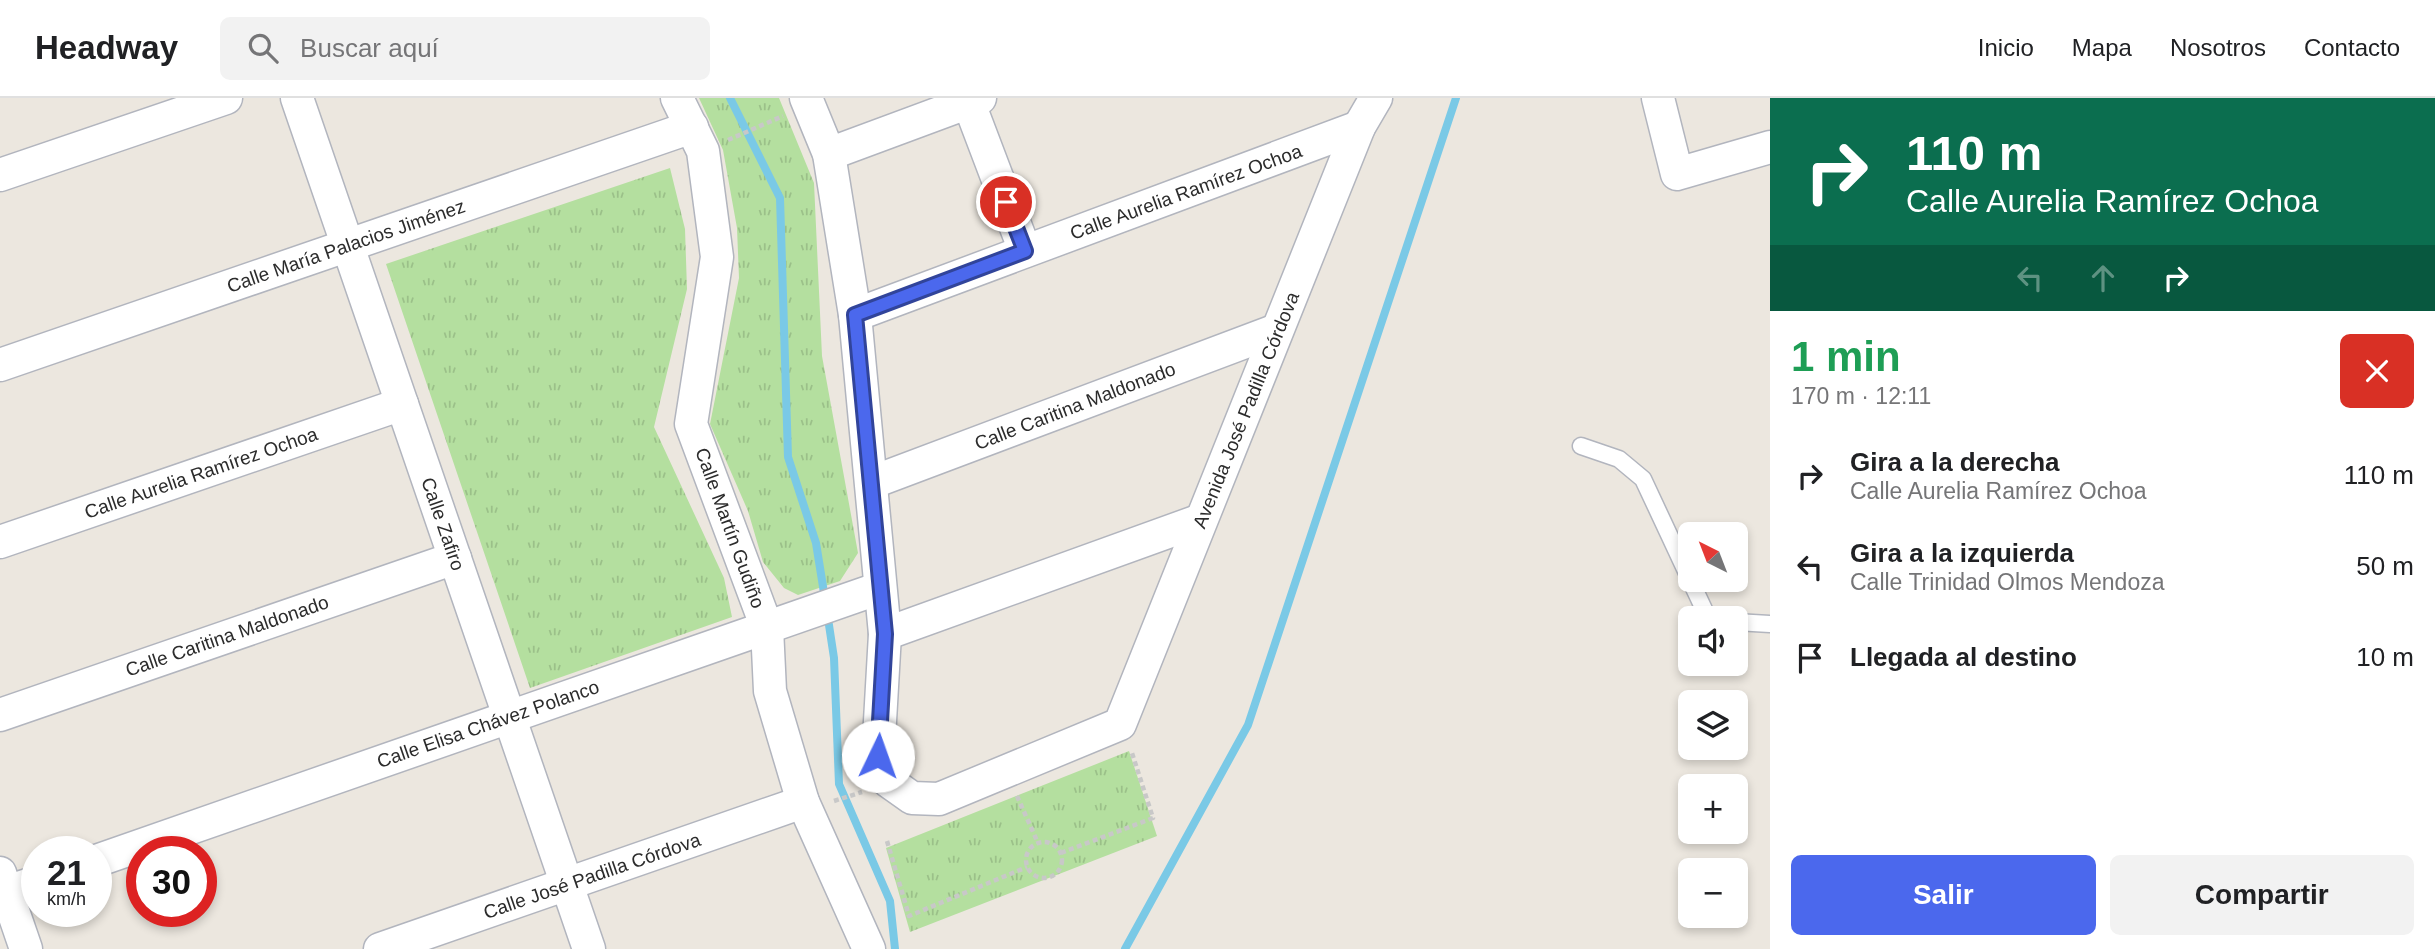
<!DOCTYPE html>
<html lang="es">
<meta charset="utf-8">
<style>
:root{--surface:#fff;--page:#f2f2f2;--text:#202124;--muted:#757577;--line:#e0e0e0;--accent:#4b68ed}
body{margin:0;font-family:Helvetica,sans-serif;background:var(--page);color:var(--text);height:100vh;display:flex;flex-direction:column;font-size:26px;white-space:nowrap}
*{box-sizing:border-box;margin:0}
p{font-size:23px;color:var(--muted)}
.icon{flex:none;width:38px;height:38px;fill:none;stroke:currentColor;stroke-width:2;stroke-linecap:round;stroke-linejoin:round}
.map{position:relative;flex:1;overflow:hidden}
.sheet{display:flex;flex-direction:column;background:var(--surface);width:665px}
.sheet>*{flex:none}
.banner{background:#0b6e4f;color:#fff;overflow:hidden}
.needle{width:46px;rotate:318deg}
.controls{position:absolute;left:1678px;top:424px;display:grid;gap:14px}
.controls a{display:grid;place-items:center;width:70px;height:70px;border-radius:10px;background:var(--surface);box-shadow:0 4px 10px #0003;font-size:35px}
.speed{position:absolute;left:21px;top:738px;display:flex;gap:14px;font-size:35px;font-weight:700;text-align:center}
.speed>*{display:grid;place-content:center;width:91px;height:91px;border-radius:50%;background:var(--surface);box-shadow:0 4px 10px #0003;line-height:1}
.speed small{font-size:18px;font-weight:400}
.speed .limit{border:10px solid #d22;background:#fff;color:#111}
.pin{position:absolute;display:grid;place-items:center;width:60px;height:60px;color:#fff;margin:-30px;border:4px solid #fff;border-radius:50%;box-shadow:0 2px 7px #0007}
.me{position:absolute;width:77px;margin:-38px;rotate:3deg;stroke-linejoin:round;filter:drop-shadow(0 0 5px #0008)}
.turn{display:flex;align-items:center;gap:24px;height:147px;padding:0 21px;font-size:32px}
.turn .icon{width:91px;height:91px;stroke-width:2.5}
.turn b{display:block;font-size:49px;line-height:60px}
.lanes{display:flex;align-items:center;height:66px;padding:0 21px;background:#0003;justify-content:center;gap:35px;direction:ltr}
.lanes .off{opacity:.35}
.round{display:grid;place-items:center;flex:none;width:74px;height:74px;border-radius:10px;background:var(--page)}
.overview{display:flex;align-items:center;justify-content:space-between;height:119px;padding:0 21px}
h1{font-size:42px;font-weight:700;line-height:52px;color:#1e9e55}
.button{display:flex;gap:14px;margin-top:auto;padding:14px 21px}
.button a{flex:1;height:80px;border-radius:10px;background:var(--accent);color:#fff;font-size:28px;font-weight:700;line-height:80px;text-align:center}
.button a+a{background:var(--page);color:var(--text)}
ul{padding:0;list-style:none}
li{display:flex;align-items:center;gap:21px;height:91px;padding:0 21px}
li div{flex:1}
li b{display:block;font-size:26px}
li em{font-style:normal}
header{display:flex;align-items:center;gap:42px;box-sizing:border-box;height:98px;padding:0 35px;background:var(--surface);border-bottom:2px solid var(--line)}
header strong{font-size:33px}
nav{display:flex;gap:38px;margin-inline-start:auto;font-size:24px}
.search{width:490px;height:63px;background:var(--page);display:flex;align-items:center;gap:18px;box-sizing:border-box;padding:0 24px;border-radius:10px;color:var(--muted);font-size:26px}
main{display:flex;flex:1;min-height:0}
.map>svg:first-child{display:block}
</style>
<header>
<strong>Headway</strong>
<div class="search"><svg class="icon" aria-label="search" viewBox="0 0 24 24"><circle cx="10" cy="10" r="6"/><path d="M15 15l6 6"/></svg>Buscar aquí</div>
<nav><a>Inicio</a><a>Mapa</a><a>Nosotros</a><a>Contacto</a></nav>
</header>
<main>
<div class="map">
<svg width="1770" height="851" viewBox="0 0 1770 851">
<defs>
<pattern id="grass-tufts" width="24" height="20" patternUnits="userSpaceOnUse" patternTransform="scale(1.75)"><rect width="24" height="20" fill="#b4df9f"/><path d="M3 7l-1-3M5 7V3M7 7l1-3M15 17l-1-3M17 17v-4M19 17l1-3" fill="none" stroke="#9bc089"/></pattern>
</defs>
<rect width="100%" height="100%" fill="#ece7df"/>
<g fill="url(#grass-tufts)">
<path d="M 699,0 L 779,0 L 814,85 L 822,258 L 858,455 L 840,483 L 798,497 L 784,490 L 763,464 L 748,413 L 710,326 L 739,180 L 737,130 L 723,52 Z"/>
<path d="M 670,70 L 685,131 L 687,191 L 654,329 L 724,480 L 732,519 L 530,590 L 386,166 Z"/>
<path d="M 1129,653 L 1157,738 L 910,834 L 886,750 Z"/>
</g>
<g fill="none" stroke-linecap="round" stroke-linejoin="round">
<g stroke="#7ac9e6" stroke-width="8">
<path d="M 730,0 L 780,100 L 788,359 L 816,445 L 825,501"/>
<path d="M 827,514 L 834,560 L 839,686 L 890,803 L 895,851"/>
<path d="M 1125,851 L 1248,627 L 1456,0"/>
</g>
<defs>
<g id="service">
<path d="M 1581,348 L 1619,361 L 1643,381 L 1708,520"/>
<path d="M 1736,524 L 1770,526"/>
</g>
<g id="minor">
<path d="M 297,0 L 589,851"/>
<path d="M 677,0 L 703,53 L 717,159 L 691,326 L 767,530 L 770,593 L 803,704 L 869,851"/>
<path d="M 806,0 L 829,56 L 855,217 L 885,536 L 878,658 L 888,683 L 912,700 L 939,701 L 1120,626 L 1359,29 L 1376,0"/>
<path d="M 967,0 L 1025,153"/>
<path d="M 1658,0 L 1677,76 L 1770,49"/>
<path d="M 829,56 L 980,0"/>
<path d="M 0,77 L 226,0"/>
<path d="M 855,217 L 1359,29"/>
<path d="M 0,267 L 692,29"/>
<path d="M 873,384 L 1277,232"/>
<path d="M 0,444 L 402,306"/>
<path d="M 885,536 L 1201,422"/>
<path d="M 0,617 L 455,460"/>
<path d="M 96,763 L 880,490"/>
<path d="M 0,775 L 26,851"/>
<path d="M 0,796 L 37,784"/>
<path d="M 380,851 L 803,704"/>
</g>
</defs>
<use href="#service" stroke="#b2b5be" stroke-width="19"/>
<use href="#minor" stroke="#b2b5be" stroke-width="35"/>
<g stroke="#c8c8c8" stroke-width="4.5" stroke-dasharray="5 3.5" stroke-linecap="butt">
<path d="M 728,42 L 783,18"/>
<path d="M 1017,698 L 1038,745"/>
<path d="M 834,703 L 862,694"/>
<path d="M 887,743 L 909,818 L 1027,769"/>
<circle cx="1044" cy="762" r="18"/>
<path d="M 1061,755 L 1153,720 L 1131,652"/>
</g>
<use href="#service" stroke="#fff" stroke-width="16"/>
<use href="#minor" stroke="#fff" stroke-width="32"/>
</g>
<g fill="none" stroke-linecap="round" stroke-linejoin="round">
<defs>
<path id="route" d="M 878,658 L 885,536 L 855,217 L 1025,153 L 1006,104"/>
</defs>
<use href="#route" stroke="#31449a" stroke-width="18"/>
<use href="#route" stroke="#4b68ed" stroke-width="12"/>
</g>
<g text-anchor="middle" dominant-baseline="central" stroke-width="6" stroke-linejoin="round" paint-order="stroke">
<g font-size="19" fill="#2c2c2c" stroke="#fff">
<text transform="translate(1186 94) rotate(-20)">Calle Aurelia Ramírez Ochoa</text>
<text transform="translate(346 148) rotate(-19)">Calle María Palacios Jiménez</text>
<text transform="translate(1075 308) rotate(-21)">Calle Caritina Maldonado</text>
<text transform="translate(1246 312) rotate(-68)">Avenida José Padilla Córdova</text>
<text transform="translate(201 375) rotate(-19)">Calle Aurelia Ramírez Ochoa</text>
<text transform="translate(443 426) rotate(71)">Calle Zafiro</text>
<text transform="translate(730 430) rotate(70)">Calle Martín Gudiño</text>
<text transform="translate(227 538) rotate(-19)">Calle Caritina Maldonado</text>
<text transform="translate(488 626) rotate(-19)">Calle Elisa Chávez Polanco</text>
<text transform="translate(592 778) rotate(-19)">Calle José Padilla Córdova</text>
</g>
</g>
</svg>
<div class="controls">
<a><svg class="needle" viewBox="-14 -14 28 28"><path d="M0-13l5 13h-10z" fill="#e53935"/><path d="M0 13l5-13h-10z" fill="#757577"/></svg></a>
<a><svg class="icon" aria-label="sound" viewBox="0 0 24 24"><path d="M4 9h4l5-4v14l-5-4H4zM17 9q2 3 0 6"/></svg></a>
<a><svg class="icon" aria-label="layers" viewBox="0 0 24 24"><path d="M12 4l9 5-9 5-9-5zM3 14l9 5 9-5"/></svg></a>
<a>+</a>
<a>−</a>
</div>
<div class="speed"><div>21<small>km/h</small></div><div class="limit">30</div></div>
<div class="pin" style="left:1006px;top:104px;background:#d93025"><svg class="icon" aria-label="arrive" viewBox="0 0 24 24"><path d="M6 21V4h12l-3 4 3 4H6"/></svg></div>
<svg class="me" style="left:878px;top:658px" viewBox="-20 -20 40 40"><circle r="19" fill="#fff"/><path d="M0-13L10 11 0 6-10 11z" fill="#4b68ed"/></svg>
</div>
<section class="sheet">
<div class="banner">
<div class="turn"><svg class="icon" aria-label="right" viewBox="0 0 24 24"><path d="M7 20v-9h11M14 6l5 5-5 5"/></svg><div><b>110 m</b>Calle Aurelia Ramírez Ochoa</div></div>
<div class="lanes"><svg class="icon off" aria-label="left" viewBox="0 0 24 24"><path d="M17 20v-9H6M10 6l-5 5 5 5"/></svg><svg class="icon off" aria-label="ahead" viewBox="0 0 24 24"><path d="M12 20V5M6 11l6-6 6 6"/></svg><svg class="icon" aria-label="right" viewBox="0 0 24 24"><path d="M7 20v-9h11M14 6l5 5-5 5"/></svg></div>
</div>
<div class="overview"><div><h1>1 min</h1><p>170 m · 12:11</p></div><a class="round" style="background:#d93025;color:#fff"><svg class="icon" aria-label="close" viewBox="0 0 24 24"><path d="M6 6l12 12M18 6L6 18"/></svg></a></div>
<ul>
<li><svg class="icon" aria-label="right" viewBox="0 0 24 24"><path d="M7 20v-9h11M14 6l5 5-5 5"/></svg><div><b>Gira a la derecha</b><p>Calle Aurelia Ramírez Ochoa</p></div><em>110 m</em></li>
<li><svg class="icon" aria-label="left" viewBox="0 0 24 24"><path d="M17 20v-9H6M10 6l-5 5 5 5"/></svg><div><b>Gira a la izquierda</b><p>Calle Trinidad Olmos Mendoza</p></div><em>50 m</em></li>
<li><svg class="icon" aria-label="arrive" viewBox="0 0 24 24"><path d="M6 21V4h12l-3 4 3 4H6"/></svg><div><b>Llegada al destino</b></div><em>10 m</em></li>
</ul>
<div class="button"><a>Salir</a><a>Compartir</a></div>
</section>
</main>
